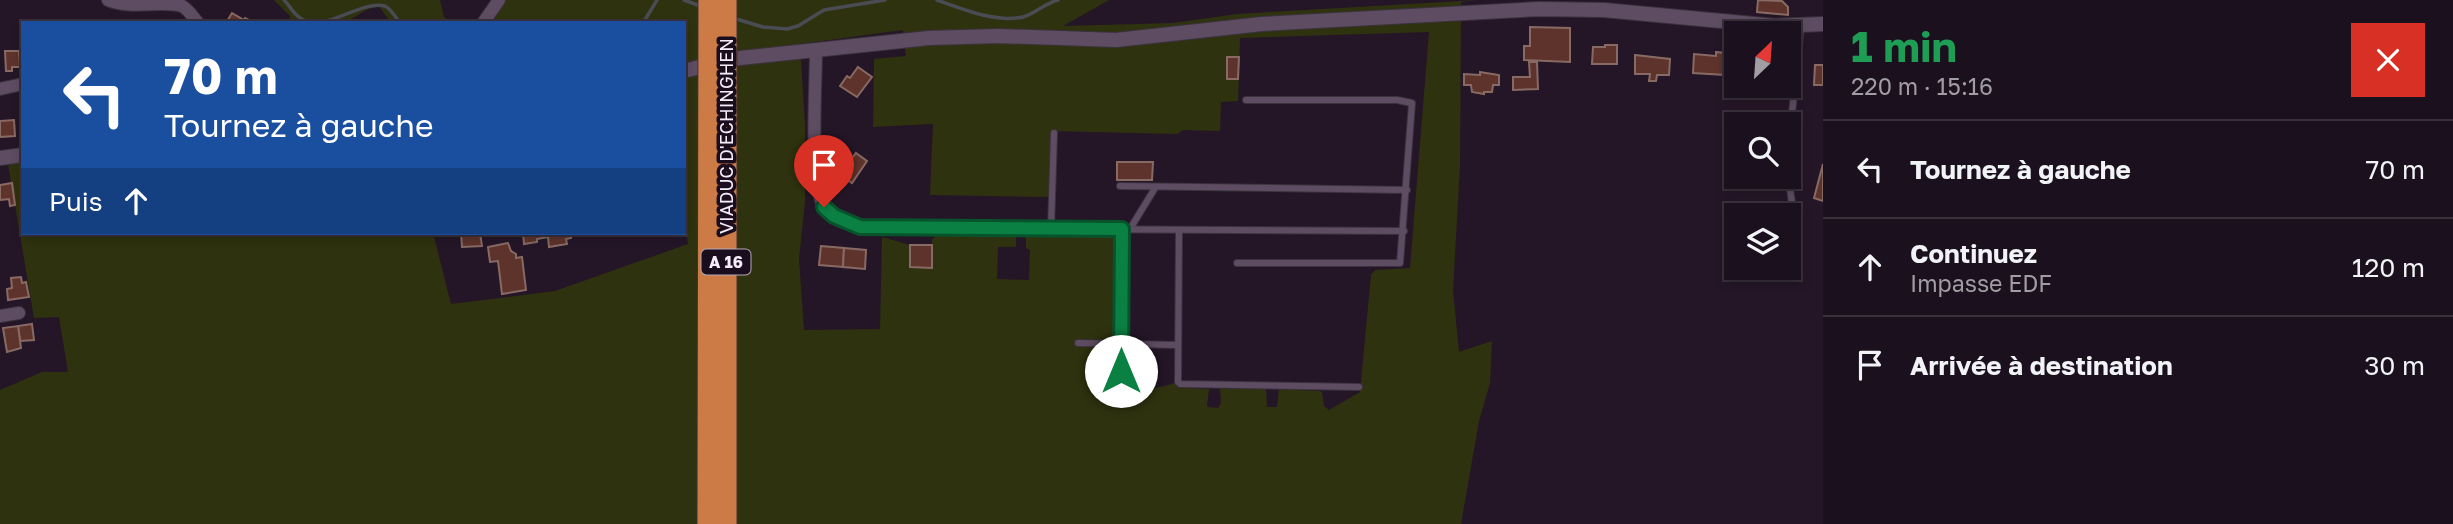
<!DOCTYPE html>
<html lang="fr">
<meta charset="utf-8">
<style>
:root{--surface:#1b101d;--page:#281e2a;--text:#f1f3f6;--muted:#a09da4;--line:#39303b}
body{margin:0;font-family:"Golos Text",sans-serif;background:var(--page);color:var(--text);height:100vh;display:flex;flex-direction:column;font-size:26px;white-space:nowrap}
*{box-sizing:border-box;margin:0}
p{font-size:23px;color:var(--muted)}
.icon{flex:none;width:38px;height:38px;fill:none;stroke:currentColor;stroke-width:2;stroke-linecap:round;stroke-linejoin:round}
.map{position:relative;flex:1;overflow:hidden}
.sheet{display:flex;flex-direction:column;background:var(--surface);width:630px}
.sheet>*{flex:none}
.guide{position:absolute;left:21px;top:21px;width:665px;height:214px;border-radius:0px;box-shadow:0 4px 10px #0003,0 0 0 2px var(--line);background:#1a4fa0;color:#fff;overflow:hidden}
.needle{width:46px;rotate:25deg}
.buttons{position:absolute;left:1724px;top:21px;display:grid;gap:14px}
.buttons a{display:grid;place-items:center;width:77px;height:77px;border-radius:0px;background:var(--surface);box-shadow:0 4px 10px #0003,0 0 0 2px var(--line);font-size:35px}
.pin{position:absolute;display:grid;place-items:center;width:60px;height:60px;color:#fff;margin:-72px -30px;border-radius:50% 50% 50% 0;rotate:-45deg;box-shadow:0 0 7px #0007}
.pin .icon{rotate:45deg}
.me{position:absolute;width:77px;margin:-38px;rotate:0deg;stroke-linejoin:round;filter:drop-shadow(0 0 5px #0008)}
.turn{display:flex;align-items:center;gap:24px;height:147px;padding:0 28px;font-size:32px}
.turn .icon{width:91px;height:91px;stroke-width:2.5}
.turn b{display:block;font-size:49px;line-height:60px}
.then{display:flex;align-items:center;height:66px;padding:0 28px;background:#0003;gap:14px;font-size:26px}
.round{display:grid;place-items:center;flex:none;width:74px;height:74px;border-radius:0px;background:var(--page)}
.head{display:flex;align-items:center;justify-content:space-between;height:119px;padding:0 28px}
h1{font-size:42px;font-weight:700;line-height:52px;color:#1e9e55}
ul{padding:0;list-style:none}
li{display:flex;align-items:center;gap:21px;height:98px;padding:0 28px;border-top:2px solid var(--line)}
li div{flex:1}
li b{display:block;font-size:26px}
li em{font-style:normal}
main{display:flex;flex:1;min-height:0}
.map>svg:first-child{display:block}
</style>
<main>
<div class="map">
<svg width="1823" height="524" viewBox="0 0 1823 524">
<rect width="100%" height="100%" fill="#241627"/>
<g fill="#2f320e" fill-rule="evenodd">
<path d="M 274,0 L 440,0 L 444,17 L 452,23 L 391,23 L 379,6 L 366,10 L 345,23 L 289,23 L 290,16 Z"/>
<path d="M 506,0 L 1109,0 L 1063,26 L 1173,23 L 1237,14 L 1479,0 L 1461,2 L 1460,166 L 1453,290 L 1459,352 L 1492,341 L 1490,383 L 1479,421 L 1461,524 L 0,524 L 0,390 L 42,372 L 68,372 L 59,317 L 34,318 L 8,164 L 23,162 L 23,233 L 433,233 L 451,304 L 555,291 L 688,244 L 684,212 L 684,23 L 490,23 ZM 903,30 L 906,56 L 874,59 L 873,127 L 933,124 L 930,195 L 1050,197 L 1051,131 L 1177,134 L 1183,130 L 1220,131 L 1221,102 L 1238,101 L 1240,38 L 1429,32 L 1410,268 L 1375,270 L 1371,275 L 1360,392 L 1329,410 L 1324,406 L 1322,392 L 1319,391 L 1279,389 L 1277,407 L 1267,407 L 1266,389 L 1220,389 L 1221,403 L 1218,408 L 1208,407 L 1207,405 L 1209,389 L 1179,388 L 1174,383 C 1151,392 1137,387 1119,373 L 1117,239 L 1111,236 L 1026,236 L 1026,248 L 1030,250 L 1029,280 L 997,279 L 998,247 L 1016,247 L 1016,237 L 1013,233 L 938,235 L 932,239 L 932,268 L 910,267 L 910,245 L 882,237 L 880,329 L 804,330 L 799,259 L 805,201 L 805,125 L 800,44 Z"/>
</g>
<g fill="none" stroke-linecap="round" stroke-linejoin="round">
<g stroke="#4a4c53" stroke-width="3.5">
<path d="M 284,0 C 289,5 293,13 299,17 C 323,36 357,0 385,6 C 391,9 396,18 400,23"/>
<path d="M 684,0 L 703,7"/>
<path d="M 937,0 C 963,9 995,23 1023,17 C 1035,14 1045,3 1058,0"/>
<path d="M 733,18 L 763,27 L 787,29 L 798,26 L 824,10 L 885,0"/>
<path d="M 643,23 L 657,0"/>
</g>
</g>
<g fill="#5e332b" stroke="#886a64" stroke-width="2">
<path d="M 1758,0 L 1782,1 L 1788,7 L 1788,15 L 1757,12 Z"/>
<path d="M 232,13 L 244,20 L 245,18 L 249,20 L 247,23 L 226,23 Z"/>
<path d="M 1530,27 L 1570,28 L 1570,62 L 1524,60 L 1524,46 L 1530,46 Z"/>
<path d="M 1605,45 L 1617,45 L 1617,64 L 1592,64 L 1593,47 L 1605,47 Z"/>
<path d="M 5,51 L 19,51 L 20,67 L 12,67 L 12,71 L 6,71 Z"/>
<path d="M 1716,52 L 1726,53 L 1725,75 L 1693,73 L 1694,54 L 1716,56 Z"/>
<path d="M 1635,55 L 1670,59 L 1669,75 L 1657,75 L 1656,81 L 1649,81 L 1650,74 L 1635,74 Z"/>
<path d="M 1227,57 L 1239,57 L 1238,79 L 1227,79 Z"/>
<path d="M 1529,62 L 1537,62 L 1538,89 L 1513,90 L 1513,77 L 1530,77 Z"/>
<path d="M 1815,65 L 1823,65 L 1823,85 L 1814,85 Z"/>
<path d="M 858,67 L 872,77 L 857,97 L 840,86 L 847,76 L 850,78 Z"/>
<path d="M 1480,72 L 1499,75 L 1499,85 L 1493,85 L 1492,92 L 1484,92 L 1484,94 L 1472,92 L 1471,85 L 1464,85 L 1464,74 L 1480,75 Z"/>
<path d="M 14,120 L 15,136 L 0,137 L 0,121 Z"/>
<path d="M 856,153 L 867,161 L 852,183 L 837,173 L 846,159 L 849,162 Z"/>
<path d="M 1117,162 L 1153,162 L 1152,180 L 1117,180 Z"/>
<path d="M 1823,164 L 1823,201 L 1814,198 Z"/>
<path d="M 12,183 L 15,205 L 10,206 L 9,199 L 0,200 L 0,185 Z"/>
<path d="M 461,233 L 480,233 L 482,246 L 462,247 Z"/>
<path d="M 523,233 L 588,233 L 571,235 L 571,238 L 566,239 L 567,244 L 549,247 L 548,237 L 537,239 L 537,242 L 524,244 Z"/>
<path d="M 508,243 L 511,251 L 516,254 L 516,258 L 522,257 L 526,290 L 502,294 L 498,261 L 490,262 L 488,247 Z"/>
<path d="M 910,245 L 932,245 L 932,268 L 910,267 Z"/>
<path d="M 821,246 L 844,248 L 843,267 L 819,265 Z"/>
<path d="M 844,248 L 866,250 L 865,269 L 843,267 Z"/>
<path d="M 21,277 L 22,283 L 26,282 L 29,297 L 8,300 L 7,289 L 12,288 L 11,278 Z"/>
<path d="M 32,324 L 34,340 L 20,341 L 18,326 Z"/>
<path d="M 18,326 L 21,348 L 7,352 L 3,328 Z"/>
</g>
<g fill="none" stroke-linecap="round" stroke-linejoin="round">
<defs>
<g id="service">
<path d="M 1788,152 L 1801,26"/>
<path d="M 1788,175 L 1794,217"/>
<path d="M 1120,186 L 1407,190"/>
<path d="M 882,228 L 1404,231"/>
<path d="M 1051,229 L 1054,133"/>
<path d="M 1130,229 L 1155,188"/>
<path d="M 1179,230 L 1178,382 L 1180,384 L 1359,387"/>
<path d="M 1237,263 L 1400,263 L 1412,103 L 1397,100 L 1246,100"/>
<path d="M 1078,343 L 1178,345"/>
<path d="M 1121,371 L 1122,229"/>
</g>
<g id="minor">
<path d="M 108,0 C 131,10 164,0 182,6 C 189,10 193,17 198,23"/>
<path d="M 483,23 L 499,0"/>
<path d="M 816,51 C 816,84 809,183 824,207 C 836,226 863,227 882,228"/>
<path d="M 0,89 L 23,84"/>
<path d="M 0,316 L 19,313"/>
</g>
<g id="tertiary">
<path d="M 684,71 L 731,59 L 929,38 L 998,36 L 1116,40 L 1262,24 L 1539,9 L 1604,10 L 1775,26 L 1823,24"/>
<path d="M 0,158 L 23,155"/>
</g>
</defs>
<use href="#service" stroke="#3c323f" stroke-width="8"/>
<use href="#minor" stroke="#3c323f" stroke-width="14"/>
<use href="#tertiary" stroke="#3c323f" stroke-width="16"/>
<use href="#service" stroke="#5e4d62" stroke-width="6"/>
<use href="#minor" stroke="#5e4d62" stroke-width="12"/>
<use href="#tertiary" stroke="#5e4d62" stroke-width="14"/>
<defs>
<g id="motorway-bridge">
<path d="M 708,524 L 709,0"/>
<path d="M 726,524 L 726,0"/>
</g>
</defs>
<use href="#motorway-bridge" stroke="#3c323f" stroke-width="23" stroke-linecap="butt"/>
<use href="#motorway-bridge" stroke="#cc7b47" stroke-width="21"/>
</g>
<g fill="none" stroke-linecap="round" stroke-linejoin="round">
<defs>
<path id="route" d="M 824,207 L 834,216 L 860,227 L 1122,229 L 1121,371"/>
</defs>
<use href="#route" stroke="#07532c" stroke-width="18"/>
<use href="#route" stroke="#0b8043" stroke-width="12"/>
</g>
<g text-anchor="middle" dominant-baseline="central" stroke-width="7" stroke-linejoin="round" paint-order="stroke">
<rect fill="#1a0d1e" stroke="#b4a9b7" stroke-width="2" x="701.5" y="249.5" width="49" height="25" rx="5"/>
<g font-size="16" font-weight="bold" fill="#f6ecf9">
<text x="726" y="262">A 16</text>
</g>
<g font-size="18" fill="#f6ecf9" stroke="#1a0d1e">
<text transform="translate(726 136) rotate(-90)">VIADUC D'ECHINGHEN</text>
</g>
</g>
</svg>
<div class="buttons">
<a><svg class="needle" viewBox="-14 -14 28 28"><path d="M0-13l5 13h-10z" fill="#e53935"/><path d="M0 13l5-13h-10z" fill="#a09da4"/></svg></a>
<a><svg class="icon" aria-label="search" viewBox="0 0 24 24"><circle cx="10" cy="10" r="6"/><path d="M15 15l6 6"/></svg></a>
<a><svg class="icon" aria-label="layers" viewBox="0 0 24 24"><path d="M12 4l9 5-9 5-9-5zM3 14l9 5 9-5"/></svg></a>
</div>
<div class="pin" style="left:824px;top:207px;background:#d93025"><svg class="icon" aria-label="arrive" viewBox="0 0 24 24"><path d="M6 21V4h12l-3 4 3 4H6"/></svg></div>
<svg class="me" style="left:1121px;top:371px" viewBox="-20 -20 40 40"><circle r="19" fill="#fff"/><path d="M0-13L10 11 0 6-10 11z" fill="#0b8043"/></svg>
<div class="guide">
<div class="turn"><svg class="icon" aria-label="left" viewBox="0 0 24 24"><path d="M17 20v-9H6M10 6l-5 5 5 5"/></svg><div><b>70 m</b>Tournez à gauche</div></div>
<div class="then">Puis<svg class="icon" aria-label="ahead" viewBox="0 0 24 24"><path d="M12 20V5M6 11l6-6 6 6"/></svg></div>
</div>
</div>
<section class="sheet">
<div class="head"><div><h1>1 min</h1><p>220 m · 15:16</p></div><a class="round" style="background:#d93025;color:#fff"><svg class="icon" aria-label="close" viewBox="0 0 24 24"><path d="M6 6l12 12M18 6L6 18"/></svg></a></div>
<ul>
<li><svg class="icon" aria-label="left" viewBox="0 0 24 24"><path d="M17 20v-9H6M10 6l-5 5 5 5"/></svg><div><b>Tournez à gauche</b></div><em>70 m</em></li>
<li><svg class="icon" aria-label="ahead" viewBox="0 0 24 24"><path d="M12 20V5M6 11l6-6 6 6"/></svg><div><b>Continuez</b><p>Impasse EDF</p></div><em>120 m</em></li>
<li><svg class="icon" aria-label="arrive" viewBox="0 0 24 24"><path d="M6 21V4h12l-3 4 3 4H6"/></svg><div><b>Arrivée à destination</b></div><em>30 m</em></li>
</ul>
</section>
</main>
